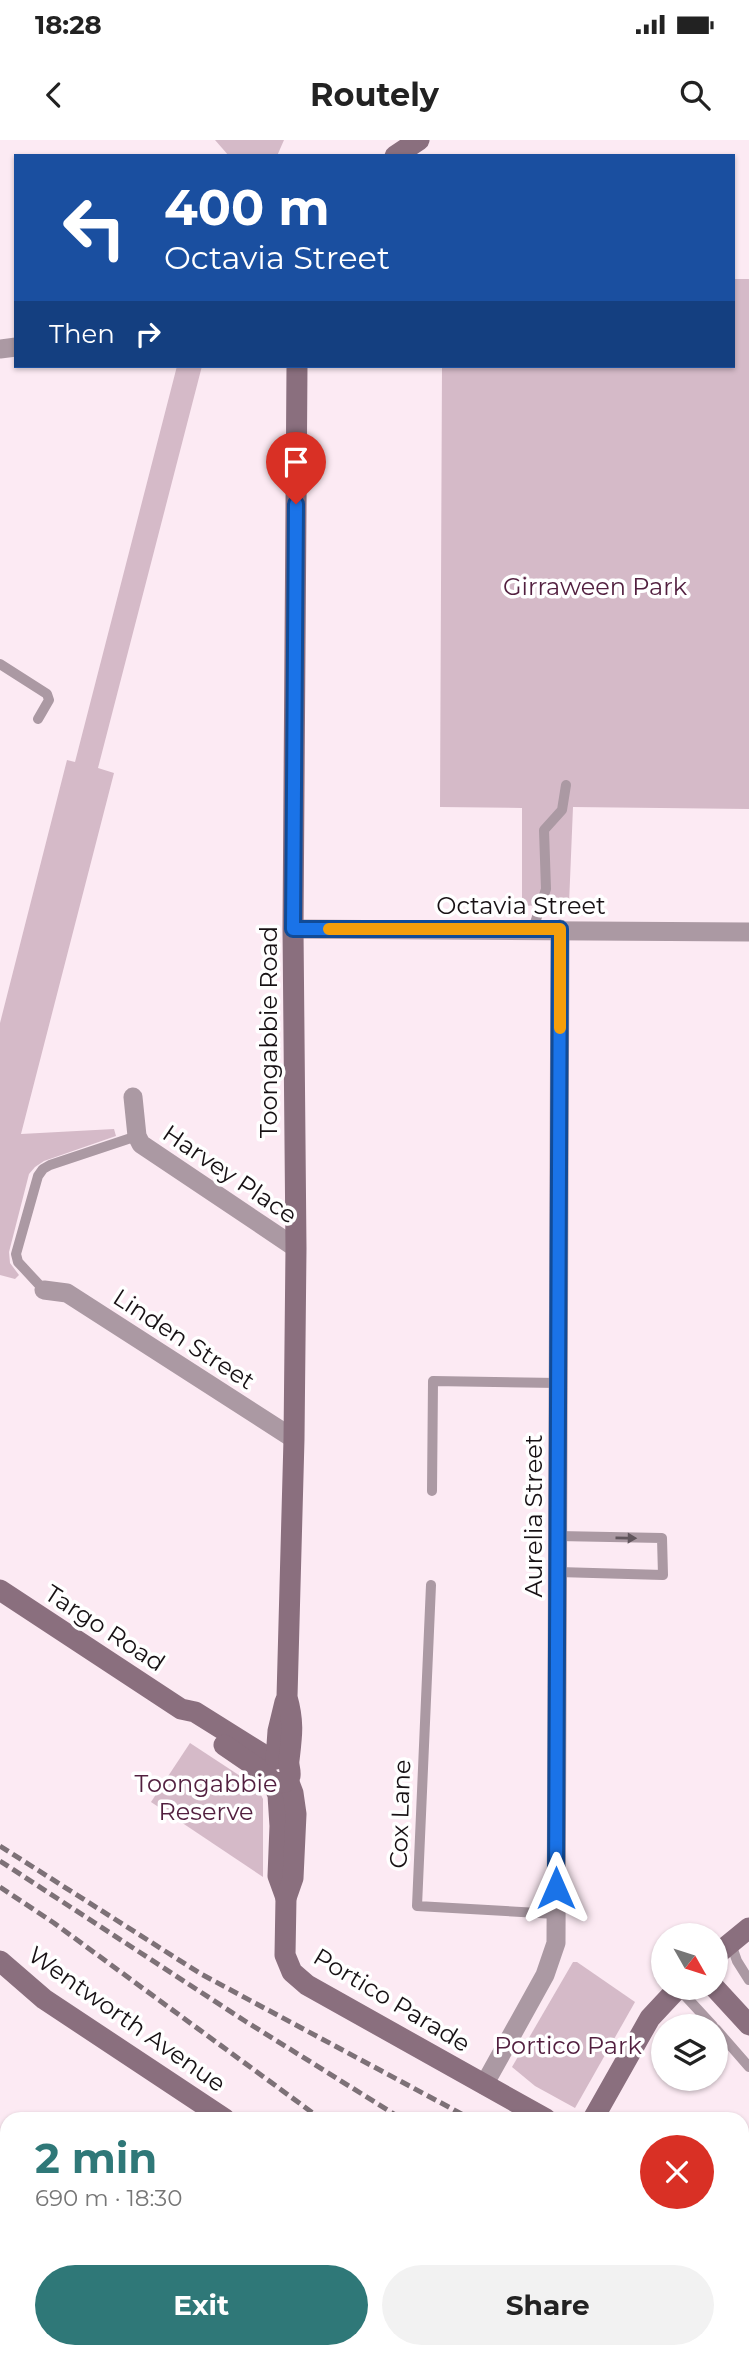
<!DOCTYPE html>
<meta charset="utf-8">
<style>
:root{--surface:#fff;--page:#f2f2f2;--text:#222;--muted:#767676;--accent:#2f7878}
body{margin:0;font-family:Montserrat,sans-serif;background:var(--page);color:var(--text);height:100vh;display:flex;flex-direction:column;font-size:26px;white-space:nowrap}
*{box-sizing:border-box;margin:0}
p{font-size:23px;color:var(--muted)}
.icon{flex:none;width:38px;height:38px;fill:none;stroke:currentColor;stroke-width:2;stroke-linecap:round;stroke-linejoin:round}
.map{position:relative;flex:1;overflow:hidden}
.details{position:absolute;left:0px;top:1972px;width:749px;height:247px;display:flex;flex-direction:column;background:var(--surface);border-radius:21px 21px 0 0;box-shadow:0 2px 5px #0004}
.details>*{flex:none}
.guide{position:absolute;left:14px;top:14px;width:721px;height:214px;border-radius:0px;box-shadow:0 2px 5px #0004;background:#1a4fa0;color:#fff;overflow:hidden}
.needle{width:46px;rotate:129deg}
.fabs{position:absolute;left:651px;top:1783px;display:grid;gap:14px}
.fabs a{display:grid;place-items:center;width:77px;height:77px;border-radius:50%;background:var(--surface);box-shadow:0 2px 5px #0004;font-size:35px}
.pin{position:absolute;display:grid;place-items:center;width:60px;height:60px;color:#fff;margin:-72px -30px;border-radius:50% 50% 50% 0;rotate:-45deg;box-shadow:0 0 7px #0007}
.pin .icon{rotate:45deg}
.me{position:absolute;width:77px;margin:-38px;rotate:0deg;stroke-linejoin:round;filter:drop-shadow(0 0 5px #0008)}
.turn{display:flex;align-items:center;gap:24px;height:147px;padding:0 35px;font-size:32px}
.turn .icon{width:91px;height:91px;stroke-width:2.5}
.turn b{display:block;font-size:49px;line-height:60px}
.then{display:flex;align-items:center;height:66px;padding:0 35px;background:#0003;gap:14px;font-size:26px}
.round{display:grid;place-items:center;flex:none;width:74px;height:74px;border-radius:37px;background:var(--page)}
.summary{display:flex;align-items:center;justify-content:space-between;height:119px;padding:0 35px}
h1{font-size:42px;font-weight:700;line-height:52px;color:var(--accent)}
.primary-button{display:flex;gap:14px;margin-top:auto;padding:14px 35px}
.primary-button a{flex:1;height:80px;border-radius:42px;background:var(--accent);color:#fff;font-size:28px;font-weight:700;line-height:80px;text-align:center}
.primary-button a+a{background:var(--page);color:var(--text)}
.status{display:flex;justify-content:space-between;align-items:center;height:49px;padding:0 35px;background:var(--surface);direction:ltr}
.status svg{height:19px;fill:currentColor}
header{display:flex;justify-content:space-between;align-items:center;height:91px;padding:0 35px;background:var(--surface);font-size:32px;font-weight:700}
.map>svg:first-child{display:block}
</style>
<div class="status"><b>18:28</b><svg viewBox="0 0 49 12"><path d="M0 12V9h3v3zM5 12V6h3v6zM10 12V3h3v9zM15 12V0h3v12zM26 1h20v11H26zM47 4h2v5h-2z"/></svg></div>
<header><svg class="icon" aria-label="back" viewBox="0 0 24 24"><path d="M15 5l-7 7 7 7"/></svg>Routely<svg class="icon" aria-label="search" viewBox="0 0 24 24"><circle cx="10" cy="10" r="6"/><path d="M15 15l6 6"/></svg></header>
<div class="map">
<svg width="749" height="2218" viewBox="0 0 749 2218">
<rect width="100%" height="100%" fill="#fceaf3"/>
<g fill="#d5bac8">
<path d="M 215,0 L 284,0 L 277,16 L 229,16 Z"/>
<path d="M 733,139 L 749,139 L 749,669 L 573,667 L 569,764 L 522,766 L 522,668 L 440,667 L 442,226 L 733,226 Z"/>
<path d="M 177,226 L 202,226 L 98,628 L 114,633 L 21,994 L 114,989 L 116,996 L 44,1021 L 35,1027 L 29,1034 L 9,1112 L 10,1123 L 19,1135 L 15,1139 L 0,1135 L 0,883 L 67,620 L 75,622 Z"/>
<path d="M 190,1603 L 257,1647 L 263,1659 L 263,1737 L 151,1662 Z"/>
<path d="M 573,1822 L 577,1822 L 635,1862 L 575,1968 L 535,1946 L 512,1927 Z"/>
</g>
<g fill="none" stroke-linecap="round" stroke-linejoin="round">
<g stroke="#ab99a3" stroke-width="10">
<path d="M 0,524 L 47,554 L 49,560 L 38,579"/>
<path d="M 533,789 L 546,749 L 544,690 L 562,670 L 566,645"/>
<path d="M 44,1150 L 18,1122 L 16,1114 L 38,1036 L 43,1029 L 50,1025 L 137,996"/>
<path d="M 432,1351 L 433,1241 L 558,1243"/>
<path d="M 558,1432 L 663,1435 L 662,1398 L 558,1396"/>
<path d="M 431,1445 L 417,1766 L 556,1774"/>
<path d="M 731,1804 L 737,1821 L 749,1840"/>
<path d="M 678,1848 L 713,1886"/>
<path d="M 716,1889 L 749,1927"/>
<path d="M 461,2218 L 467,2212"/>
</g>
<g stroke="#ab99a3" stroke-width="19">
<path d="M 0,209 L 16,207"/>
<path d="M 293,789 L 749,792"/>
<path d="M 133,957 L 137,996 L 141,1004 L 296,1108"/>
<path d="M 44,1150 L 67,1153 L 294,1299"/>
<path d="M 484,1945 L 545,1835 L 556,1803 L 560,789"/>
<path d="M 742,2078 L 749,2081"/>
<path d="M 338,2212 L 343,2218"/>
</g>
<g stroke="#8a6f7e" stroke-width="21">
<path d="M 395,16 L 419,0"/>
<path d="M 0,1450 L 181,1569 L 195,1572 L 272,1620"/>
<path d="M 224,1605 L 266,1634 L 273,1643 L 278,1655 L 280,1686 L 278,1736 L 286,1758"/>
<path d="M 276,1619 L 278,1591 L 285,1562"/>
<path d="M 288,1640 L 293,1653 L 296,1674 L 293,1738 L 286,1758 L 285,1815 L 292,1832 L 307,1845 L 546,1979"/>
<path d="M 273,1643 L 285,1642 L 290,1636 C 291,1630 288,1626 289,1620 C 292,1595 294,1582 287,1557 L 294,1299 L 296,1108 L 293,789 L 297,226"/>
<path d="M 716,1815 L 749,1788"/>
<path d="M 0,1821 L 44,1859 L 225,1979"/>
<path d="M 715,1848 L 749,1885"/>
<path d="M 593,1979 L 650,1878 L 678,1848"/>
<path d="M 659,2212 L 671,2218"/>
<path d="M 189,2218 L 196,2212"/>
</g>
<g stroke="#7d7177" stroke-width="5" stroke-dasharray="10 5" stroke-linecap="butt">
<path d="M 0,1706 L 201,1834 L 471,1979"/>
<path d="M 0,1721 L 245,1881 L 402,1979"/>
<path d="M 0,1747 L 54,1783 L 321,1979"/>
<path d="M 742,2121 L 749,2125"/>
<path d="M 742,2156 L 749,2159"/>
<path d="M 742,2198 L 749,2200"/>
</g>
</g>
<defs><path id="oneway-solid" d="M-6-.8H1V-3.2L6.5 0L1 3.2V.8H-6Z" transform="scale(1.75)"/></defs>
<use fill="#61555c" href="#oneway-solid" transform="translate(626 1398) rotate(1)"/>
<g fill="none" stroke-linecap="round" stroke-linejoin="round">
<defs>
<path id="route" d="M 296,364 L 293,789 L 560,789 L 556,1748"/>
</defs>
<use href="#route" stroke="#114b97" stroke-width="18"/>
<use href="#route" stroke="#1a73e8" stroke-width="12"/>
<path stroke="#f59e0b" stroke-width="12" d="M 329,789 L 560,789 L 560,888"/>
</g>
<g text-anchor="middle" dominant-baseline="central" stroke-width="7" stroke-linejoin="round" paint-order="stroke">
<g font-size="24" fill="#521f3f" stroke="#fff">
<text x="595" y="446">Girraween Park</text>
<text x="206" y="1643">Toongabbie<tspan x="206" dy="28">Reserve</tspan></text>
<text x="568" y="1905">Portico Park</text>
</g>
<g font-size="24" fill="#171114" stroke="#fff">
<text x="521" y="765">Octavia Street</text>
<text transform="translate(268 892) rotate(-90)">Toongabbie Road</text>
<text transform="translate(230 1034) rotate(34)">Harvey Place</text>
<text transform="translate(184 1199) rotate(33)">Linden Street</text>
<text transform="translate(533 1376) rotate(-90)">Aurelia Street</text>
<text transform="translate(105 1488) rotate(33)">Targo Road</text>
<text transform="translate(400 1674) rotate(-88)">Cox Lane</text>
<text transform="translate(392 1860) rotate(31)">Portico Parade</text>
<text transform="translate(127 1879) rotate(35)">Wentworth Avenue</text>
</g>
</g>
</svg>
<div class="fabs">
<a><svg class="needle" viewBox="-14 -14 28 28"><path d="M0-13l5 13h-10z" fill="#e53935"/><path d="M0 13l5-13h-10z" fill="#767676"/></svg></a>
<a><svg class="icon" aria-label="layers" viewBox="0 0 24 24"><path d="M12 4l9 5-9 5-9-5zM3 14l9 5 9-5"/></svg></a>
</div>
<div class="pin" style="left:296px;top:364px;background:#d93025"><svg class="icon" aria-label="arrive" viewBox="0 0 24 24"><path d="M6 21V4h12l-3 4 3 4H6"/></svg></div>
<svg class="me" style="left:556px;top:1748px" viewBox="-20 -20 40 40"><path d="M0-17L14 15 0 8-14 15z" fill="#1a73e8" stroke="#fff" stroke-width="4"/></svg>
<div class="guide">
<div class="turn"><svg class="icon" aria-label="left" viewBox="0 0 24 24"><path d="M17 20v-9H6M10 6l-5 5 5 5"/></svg><div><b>400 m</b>Octavia Street</div></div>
<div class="then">Then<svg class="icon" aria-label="right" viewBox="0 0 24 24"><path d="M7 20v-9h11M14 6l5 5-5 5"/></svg></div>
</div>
<section class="details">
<div class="summary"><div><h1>2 min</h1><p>690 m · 18:30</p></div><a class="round" style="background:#d93025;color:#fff"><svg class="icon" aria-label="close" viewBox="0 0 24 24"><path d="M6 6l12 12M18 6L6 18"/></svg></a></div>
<div class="primary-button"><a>Exit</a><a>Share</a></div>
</section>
</div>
